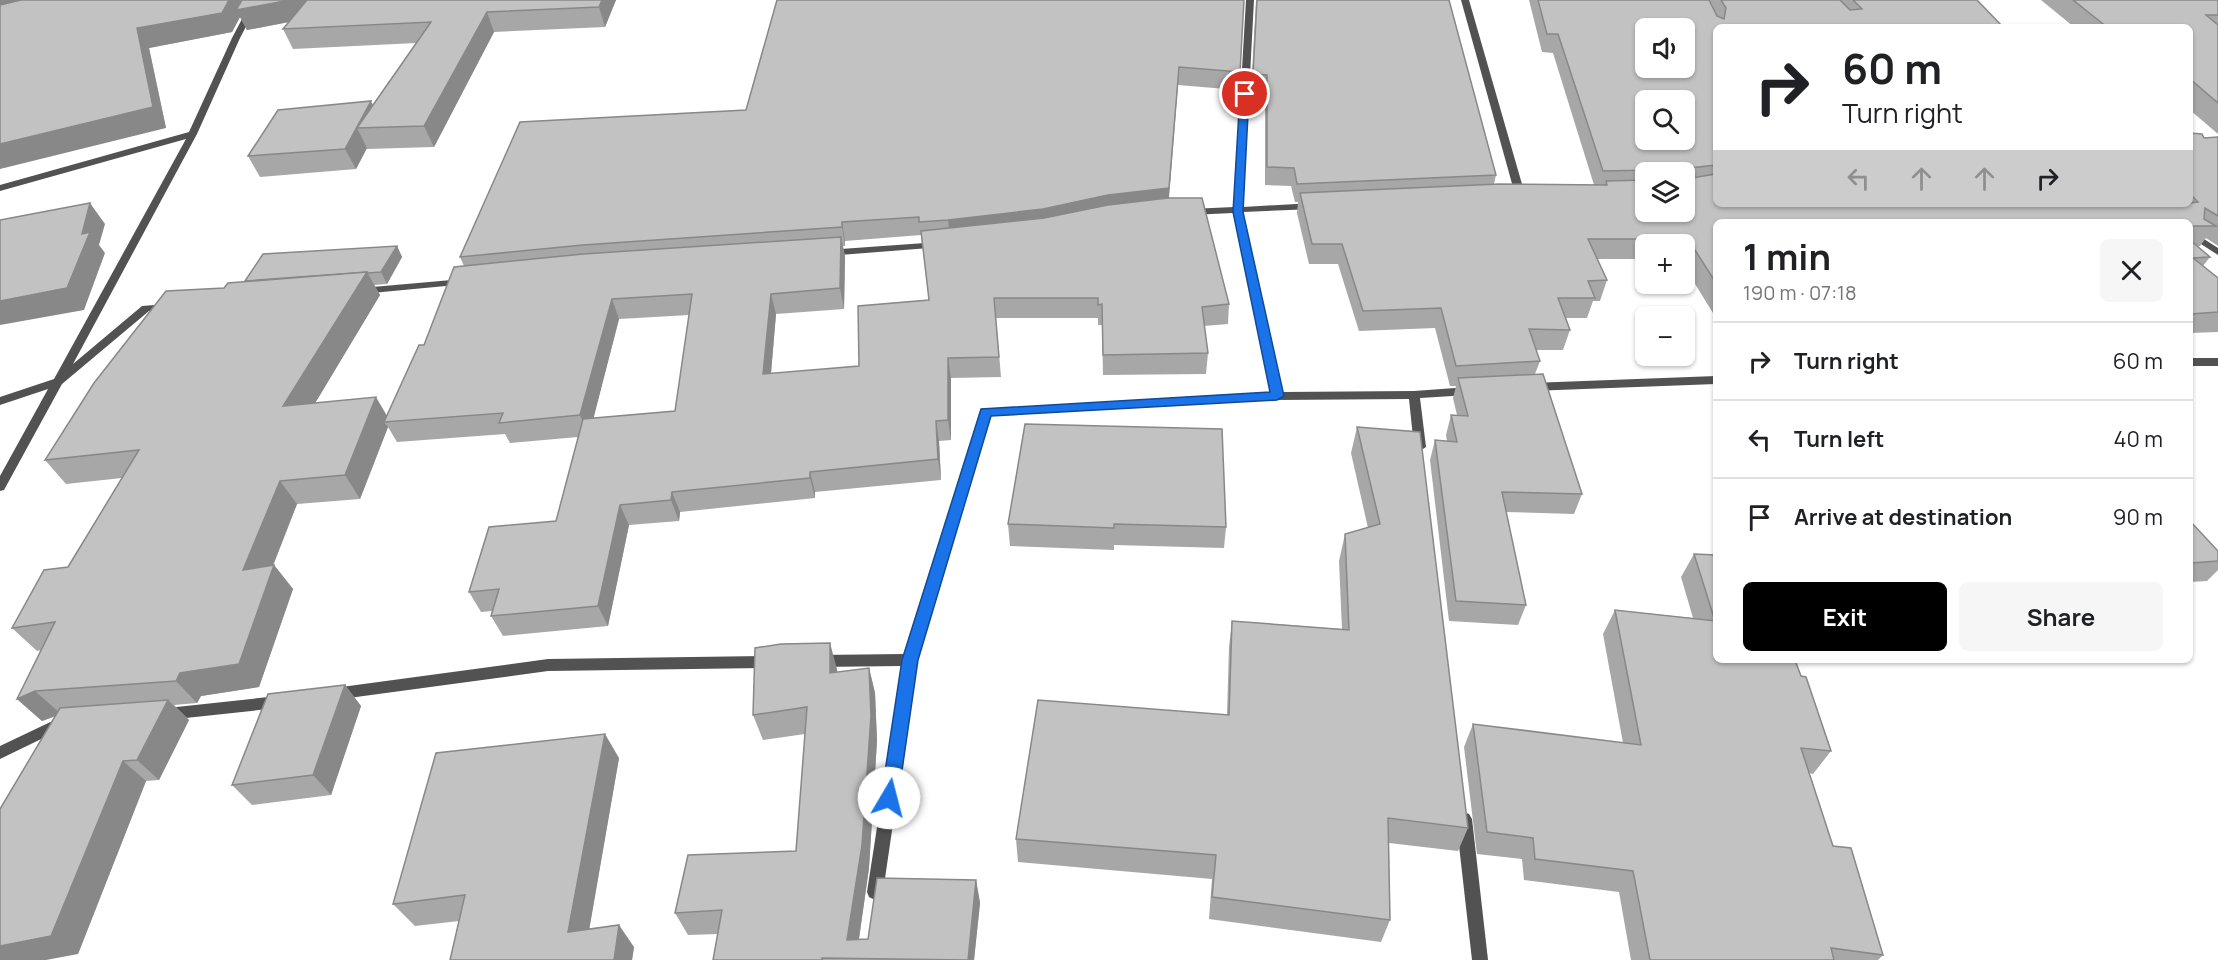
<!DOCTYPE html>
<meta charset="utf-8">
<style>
:root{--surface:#fff;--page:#f6f6f6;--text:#202124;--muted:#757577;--line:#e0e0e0;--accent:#000}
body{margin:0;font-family:Manrope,sans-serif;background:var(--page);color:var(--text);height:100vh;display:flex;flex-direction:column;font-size:22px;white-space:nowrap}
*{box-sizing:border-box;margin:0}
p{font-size:20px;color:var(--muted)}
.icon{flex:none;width:33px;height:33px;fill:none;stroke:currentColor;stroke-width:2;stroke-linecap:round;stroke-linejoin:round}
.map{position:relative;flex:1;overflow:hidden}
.sheet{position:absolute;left:1713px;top:219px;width:480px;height:444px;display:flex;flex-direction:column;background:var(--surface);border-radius:9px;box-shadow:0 2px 4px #0004}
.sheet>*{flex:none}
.hud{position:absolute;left:1713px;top:24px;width:480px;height:183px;border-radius:9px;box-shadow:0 2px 4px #0004;background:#fff;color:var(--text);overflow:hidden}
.fabs{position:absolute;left:1635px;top:18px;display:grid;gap:12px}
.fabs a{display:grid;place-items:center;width:60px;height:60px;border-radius:9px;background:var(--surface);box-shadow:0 2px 4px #0004;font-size:30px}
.pin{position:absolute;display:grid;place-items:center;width:51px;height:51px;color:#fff;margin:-26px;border:3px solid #fff;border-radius:50%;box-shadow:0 2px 6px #0007}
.me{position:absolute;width:66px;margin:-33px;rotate:8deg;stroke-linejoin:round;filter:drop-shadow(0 0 4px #0008)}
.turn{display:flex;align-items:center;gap:21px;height:126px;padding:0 30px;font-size:27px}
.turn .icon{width:78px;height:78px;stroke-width:2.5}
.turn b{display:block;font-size:42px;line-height:51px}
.lanes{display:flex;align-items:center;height:57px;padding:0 30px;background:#0003;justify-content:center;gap:30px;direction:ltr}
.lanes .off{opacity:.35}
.round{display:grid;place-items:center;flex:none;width:63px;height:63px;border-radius:9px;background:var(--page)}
.headline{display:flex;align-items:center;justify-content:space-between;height:102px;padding:0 30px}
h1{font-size:36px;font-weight:700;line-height:45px}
.action{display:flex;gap:12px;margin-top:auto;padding:12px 30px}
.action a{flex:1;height:69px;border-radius:9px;background:var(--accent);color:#fff;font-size:24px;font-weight:700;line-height:69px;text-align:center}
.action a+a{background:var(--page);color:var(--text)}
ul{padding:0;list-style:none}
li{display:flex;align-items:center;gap:18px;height:78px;padding:0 30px;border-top:2px solid var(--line)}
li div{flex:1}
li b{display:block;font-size:22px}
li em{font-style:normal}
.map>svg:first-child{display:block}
</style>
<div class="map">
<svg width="2218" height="960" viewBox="0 0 2218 960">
<rect width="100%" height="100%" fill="#fff"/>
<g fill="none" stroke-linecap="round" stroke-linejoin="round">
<g fill="#525252" fill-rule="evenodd">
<path d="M 252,0 L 260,0 L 240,38 L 197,134 L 73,364 L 142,306 L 167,304 L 172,307 L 167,310 L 149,311 L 62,384 L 4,490 L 0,491 L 0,476 L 48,389 L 0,405 L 0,397 L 54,379 L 186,139 L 0,191 L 0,185 L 189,132 L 232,38 Z"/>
<path d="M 1246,0 L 1254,0 L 1243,207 L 1314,203 L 1319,206 L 1314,209 L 1243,212 L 1282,392 L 1414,391 L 1469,387 L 1475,391 L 1469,395 L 1420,398 L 1426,447 L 1420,451 L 1414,447 L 1409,399 L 1277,400 L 990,416 L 917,660 L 883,892 L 881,897 L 875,900 L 869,897 L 867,892 L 902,666 L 818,667 L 813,665 L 811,661 L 813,657 L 818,655 L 905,654 L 981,409 L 1271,393 L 1233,213 L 1190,215 L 1185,212 L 1190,209 L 1234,207 Z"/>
<path d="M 1461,0 L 1469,0 L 1526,198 L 1524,200 L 1518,200 L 1516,198 Z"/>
<path d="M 2190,230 L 2218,248 L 2218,255 L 2190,237 Z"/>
<path d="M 939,242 L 942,243 L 942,247 L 827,256 L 822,253 L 827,250 Z"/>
<path d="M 463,279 L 468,282 L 467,284 L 361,294 L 356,291 L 361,288 Z"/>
<rect x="2190" y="358" width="28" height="8"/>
<path d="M 1716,376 L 1716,384 L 1531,391 L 1525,387 L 1531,383 Z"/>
<path d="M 771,656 L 776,658 L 778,662 L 776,666 L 771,668 L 548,671 L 334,700 L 329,698 L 327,694 L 329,690 L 334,688 L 548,659 Z"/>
<path d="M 278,696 L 283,698 L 285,702 L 283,706 L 278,708 L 167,720 L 162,718 L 160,714 L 162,710 L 167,708 Z"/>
<path d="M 63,716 L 68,718 L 70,722 L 68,726 L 0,759 L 0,746 Z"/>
<path d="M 1464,812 L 1469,814 L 1472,819 L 1488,960 L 1472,960 L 1456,819 L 1459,814 Z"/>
</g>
</g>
<g fill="#a7a7a7" fill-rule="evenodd">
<path d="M 0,0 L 616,0 L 605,27 L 494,32 L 434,147 L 367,149 L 367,148 L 356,169 L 260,177 L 248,156 L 373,105 L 416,43 L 293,49 L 283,29 L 289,22 L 247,30 L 240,17 L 232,32 L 149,48 L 166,128 Z"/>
<path d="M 777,0 L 1240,72 L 1238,90 L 1178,85 L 1169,198 L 1229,304 L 1228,324 L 1204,326 L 1208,353 L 1206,374 L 1103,375 L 1102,325 L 1098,325 L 1098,318 L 996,318 L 1001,377 L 951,378 L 951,440 L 939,441 L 941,480 L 815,492 L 815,498 L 680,512 L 679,521 L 629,525 L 608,626 L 503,636 L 491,616 L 492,611 L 481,612 L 469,592 L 556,521 L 578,437 L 510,443 L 505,434 L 397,442 L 388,427 L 360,499 L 297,504 L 273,566 L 274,565 L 293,589 L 259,687 L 201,696 L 197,703 L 174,705 L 189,720 L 159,780 L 146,781 L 78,954 L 56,716 L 42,721 L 17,699 L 41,650 L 37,651 L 12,628 L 68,567 L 122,478 L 66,484 L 45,460 L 245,281 L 397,246 L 402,257 L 387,284 L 374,285 L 380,295 L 315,403 L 387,416 L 464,266 L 460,257 L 746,110 ZM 921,235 L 929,300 L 859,366 L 771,374 L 776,314 L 844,309 L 845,257 L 843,246 L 845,246 L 845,241 ZM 689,315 L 675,411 L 593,418 L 619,319 Z"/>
<path d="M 1256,0 L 1449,0 L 1496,175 L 1494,184 L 1594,185 L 1553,53 L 1542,52 L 1529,0 L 1977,0 L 1716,27 L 1716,204 L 2190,204 L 2190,133 L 2204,138 L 2218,137 L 2218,246 L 2206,238 L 2200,246 L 2197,246 L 2210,257 L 2203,266 L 2218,278 L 2218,332 L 2190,333 L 2190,222 L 1716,222 L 1716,318 L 1684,266 L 1684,244 L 1646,244 L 1646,259 L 1597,259 L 1607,280 L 1600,301 L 1593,301 L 1587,318 L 1566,318 L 1570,330 L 1563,350 L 1536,350 L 1540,361 L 1535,374 L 1582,494 L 1574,514 L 1506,512 L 1526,605 L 1518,625 L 1449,621 L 1430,460 L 1435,440 L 1447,441 L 1446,435 L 1451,415 L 1457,415 L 1453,398 L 1456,386 L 1450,386 L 1435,328 L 1359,331 L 1338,264 L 1309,264 L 1297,213 L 1298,202 L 1295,202 L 1291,186 L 1265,185 L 1265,92 L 1251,91 ZM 1646,172 L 1684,172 L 1646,212 Z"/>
<path d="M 2041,0 L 2218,0 L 2218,134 L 2190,110 L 2190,27 L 2074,27 Z"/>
<path d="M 1025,424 L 1226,527 L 1224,548 L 1114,545 L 1114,550 L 1010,546 L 1008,524 Z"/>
<path d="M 1357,427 L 1468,828 L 1458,851 L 1389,843 L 1390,920 L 1381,942 L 1209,919 L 1212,879 L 1018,862 L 1016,839 L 1227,714 L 1229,647 L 1232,621 L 1342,629 L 1339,561 L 1345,534 L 1368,528 L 1351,453 Z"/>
<path d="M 2190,521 L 2218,551 L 2218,570 L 2207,581 L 2190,582 Z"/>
<path d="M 1694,554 L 1801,676 L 1831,751 L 1813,774 L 1809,773 L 1833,846 L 1883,955 L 1878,960 L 1631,960 L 1619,892 L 1524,880 L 1522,859 L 1477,854 L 1464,747 L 1473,724 L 1623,743 L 1603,634 L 1615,610 L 1693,618 L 1681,577 Z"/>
<path d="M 869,668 L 875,693 L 877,741 L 869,868 L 859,939 L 868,939 L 976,880 L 980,903 L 974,960 L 713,960 L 718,934 L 688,935 L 675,913 L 796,851 L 805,734 L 763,740 L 753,715 L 837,669 L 837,672 Z"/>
<path d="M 345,685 L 361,706 L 331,795 L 252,805 L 232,785 Z"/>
<path d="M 619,758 L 589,929 L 634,947 L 632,960 L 450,960 L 459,921 L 415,926 L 393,904 Z"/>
</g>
<g fill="#888">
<path d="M 0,0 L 86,0 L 0,20 Z"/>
<path d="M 229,0 L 312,0 L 320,16 L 247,30 L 240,17 L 232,32 L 149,48 L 166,128 L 0,169 L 0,144 L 137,28 Z"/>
<path d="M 602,0 L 616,0 L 605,27 L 599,7 Z"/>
<path d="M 487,12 L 494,32 L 434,147 L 424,126 Z"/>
<path d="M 1179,67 L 1168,207 L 950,239 L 948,220 Z"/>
<path d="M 371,101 L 381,122 L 357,128 L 367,148 L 356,169 L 345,149 Z"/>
<path d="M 90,203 L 105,224 L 99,245 L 105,253 L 84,310 L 0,325 L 0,301 L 82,234 Z"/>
<path d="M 842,222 L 845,241 L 845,246 L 842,227 Z"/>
<path d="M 841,237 L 845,257 L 844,309 L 840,288 Z"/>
<path d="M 397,246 L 402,257 L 387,284 L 381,272 Z"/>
<path d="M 367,272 L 380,295 L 299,430 L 283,406 Z"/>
<path d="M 771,294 L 776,314 L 769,395 L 763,374 Z"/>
<path d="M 612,299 L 619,319 L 589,436 L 580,415 Z"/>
<path d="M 948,358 L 951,378 L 951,440 L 948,420 Z"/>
<path d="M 376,397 L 390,421 L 384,422 L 388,427 L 360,499 L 345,475 Z"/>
<path d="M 936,421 L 939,441 L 941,480 L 938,459 Z"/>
<path d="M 810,472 L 815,492 L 815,498 L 810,478 Z"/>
<path d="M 280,481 L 297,504 L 262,593 L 243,570 Z"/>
<path d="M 672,492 L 680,512 L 679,521 L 671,500 Z"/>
<path d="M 620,505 L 629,525 L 608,626 L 598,606 Z"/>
<path d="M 274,565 L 293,589 L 259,687 L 201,696 L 197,703 L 176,681 L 180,673 Z"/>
<path d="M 830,643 L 837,669 L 838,699 L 830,673 Z"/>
<path d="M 869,668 L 875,693 L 877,741 L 869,868 L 856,959 L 847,940 Z"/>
<path d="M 345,685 L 361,706 L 331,795 L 313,775 Z"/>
<path d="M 35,691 L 61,714 L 42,721 L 17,699 Z"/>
<path d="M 168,700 L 189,720 L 159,780 L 137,760 Z"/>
<path d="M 605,734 L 619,758 L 585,954 L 568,932 Z"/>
<path d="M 123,761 L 146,781 L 78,954 L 46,960 L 0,960 L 0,946 Z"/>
<path d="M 976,880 L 980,903 L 974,960 L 968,960 Z"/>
<path d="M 619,925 L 634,947 L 632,960 L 614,960 Z"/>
</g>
<g fill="#c2c2c2" stroke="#888" stroke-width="1.5" fill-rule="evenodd">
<path d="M 21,0 L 229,0 L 222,13 L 137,28 L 153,107 L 0,144 L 0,5 Z"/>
<path d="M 242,0 L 290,0 L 236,10 Z"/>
<path d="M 307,0 L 602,0 L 599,7 L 487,12 L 424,126 L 357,128 L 431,22 L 283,29 Z"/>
<path d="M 777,0 L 1244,0 L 1240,72 L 1179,67 L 1169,188 L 1108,195 L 1043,209 L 948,220 L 919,222 L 919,217 L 842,222 L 842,227 L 583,245 L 460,257 L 520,122 L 746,110 Z"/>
<path d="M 1257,0 L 1449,0 L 1496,175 L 1297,184 L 1294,168 L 1267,167 L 1267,75 L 1253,74 Z"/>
<path d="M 1538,0 L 1709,0 L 1717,16 L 1724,19 L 1726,8 L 1721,0 L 1840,0 L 1850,10 L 1862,9 L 1853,0 L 1977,0 L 2003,27 L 1716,27 L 1716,165 L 1690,168 L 1692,178 L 1716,174 L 1716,204 L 2190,204 L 2190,203 L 2198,202 L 2190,194 L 2190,133 L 2202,134 L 2204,138 L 2218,137 L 2218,216 L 2205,208 L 2204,219 L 2216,226 L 2190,226 L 2190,222 L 1716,222 L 1716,283 L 1688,239 L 1588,239 L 1607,280 L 1588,281 L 1595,298 L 1558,298 L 1570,330 L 1529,329 L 1540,361 L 1456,366 L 1441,308 L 1363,311 L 1342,244 L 1312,244 L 1300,193 L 1499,184 L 1607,185 L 1606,181 L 1646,180 L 1646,212 L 1684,212 L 1684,172 L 1654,172 L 1653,170 L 1603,171 L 1558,34 L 1547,34 ZM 1646,28 L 1684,28 L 1684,68 L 1646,68 ZM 1646,100 L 1684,100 L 1684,140 L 1646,140 Z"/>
<path d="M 2073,0 L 2218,0 L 2218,15 L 2206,15 L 2218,25 L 2218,103 L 2190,79 L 2190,27 L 2107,27 Z"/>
<path d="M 371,101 L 345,149 L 248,156 L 278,110 Z"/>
<path d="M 1168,198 L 1202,198 L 1229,304 L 1202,307 L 1208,353 L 1103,355 L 1102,304 L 1098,305 L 1098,298 L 994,298 L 999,357 L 948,358 L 948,420 L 936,421 L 938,459 L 810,472 L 810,478 L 672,492 L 671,500 L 620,505 L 598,606 L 491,616 L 499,589 L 469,592 L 489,527 L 556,521 L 583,419 L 675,411 L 692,294 L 612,299 L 580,415 L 499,423 L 503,413 L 384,422 L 419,345 L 424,345 L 454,267 L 583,254 L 841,237 L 840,288 L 771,294 L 763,374 L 859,366 L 858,306 L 929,300 L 921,231 L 1044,218 L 1108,205 Z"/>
<path d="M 90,203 L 82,234 L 90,232 L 67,288 L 0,301 L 0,220 Z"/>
<path d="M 2190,240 L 2210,257 L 2193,258 L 2218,278 L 2218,312 L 2190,314 Z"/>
<path d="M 397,246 L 381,272 L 368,273 L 367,272 L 245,281 L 263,254 Z"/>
<path d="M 367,272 L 283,406 L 376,397 L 345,475 L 280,481 L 243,570 L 274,565 L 239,664 L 180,673 L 176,681 L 35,691 L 17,699 L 55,622 L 12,628 L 44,570 L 68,567 L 139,450 L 45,460 L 94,383 L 166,291 L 224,288 L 228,283 Z"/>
<path d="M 1543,374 L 1582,494 L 1502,492 L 1526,605 L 1456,601 L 1435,440 L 1457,442 L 1451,415 L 1468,416 L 1458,378 Z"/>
<path d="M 1025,424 L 1222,429 L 1226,527 L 1114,524 L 1114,528 L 1008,524 Z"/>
<path d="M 1357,427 L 1420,432 L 1468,828 L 1388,818 L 1390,920 L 1212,897 L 1216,855 L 1016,839 L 1038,700 L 1229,715 L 1232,621 L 1349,630 L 1345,534 L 1380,524 Z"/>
<path d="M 2190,521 L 2218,551 L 2218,561 L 2190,563 Z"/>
<path d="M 1694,554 L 1716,555 L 1716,660 L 1795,660 L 1801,676 L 1806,677 L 1831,751 L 1801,748 L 1833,846 L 1851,848 L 1883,955 L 1831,948 L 1834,960 L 1650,960 L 1633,871 L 1535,859 L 1533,838 L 1487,832 L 1473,724 L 1641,745 L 1615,610 L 1715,621 Z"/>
<path d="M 830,643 L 830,673 L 869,668 L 871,716 L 862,845 L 847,940 L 868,939 L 877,878 L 976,880 L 968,960 L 822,958 L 822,960 L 713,960 L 722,910 L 675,913 L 688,855 L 796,851 L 807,707 L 753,715 L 755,648 L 781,644 Z"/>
<path d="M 345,685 L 313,775 L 232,785 L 268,694 Z"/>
<path d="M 168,700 L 137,760 L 123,761 L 51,936 L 0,946 L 0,809 L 60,708 Z"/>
<path d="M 605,734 L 568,932 L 619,925 L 614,960 L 450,960 L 465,895 L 393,904 L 436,753 Z"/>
</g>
<path fill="#1a73e8" stroke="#114b97" stroke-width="1.5" d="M 1245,91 L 1249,94 L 1243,212 L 1284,396 L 1277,400 L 991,416 L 918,660 L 898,798 L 895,804 L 889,806 L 883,804 L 881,798 L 902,660 L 981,409 L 1270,392 L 1233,212 L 1240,94 Z"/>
</svg>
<div class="fabs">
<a><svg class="icon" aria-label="sound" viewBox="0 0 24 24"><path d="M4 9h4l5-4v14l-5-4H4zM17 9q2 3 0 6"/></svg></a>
<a><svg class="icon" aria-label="search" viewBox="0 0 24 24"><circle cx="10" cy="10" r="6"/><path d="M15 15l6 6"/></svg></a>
<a><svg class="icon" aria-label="layers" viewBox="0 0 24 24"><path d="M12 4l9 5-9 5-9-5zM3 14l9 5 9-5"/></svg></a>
<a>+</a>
<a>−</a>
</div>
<div class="pin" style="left:1245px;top:94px;background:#d93025"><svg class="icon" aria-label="arrive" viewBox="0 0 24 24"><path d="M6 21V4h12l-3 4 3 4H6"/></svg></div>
<svg class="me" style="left:889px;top:798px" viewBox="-20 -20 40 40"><circle r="19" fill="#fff"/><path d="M0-13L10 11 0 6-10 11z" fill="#1a73e8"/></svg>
<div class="hud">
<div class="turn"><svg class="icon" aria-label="right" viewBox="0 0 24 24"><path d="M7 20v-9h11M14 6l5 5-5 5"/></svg><div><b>60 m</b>Turn right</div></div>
<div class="lanes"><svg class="icon off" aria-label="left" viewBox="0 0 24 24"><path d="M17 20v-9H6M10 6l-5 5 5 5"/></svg><svg class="icon off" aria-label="ahead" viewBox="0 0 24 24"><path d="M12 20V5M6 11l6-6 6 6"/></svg><svg class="icon off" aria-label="ahead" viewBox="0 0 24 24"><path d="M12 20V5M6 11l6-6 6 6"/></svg><svg class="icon" aria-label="right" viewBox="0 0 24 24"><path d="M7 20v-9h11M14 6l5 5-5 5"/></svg></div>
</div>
<section class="sheet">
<div class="headline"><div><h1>1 min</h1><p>190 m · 07:18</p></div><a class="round"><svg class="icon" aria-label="close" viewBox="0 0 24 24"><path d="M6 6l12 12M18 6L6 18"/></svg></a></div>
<ul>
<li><svg class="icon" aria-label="right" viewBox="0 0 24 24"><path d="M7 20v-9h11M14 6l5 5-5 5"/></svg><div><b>Turn right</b></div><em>60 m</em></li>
<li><svg class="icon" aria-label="left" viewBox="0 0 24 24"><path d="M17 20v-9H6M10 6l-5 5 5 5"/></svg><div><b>Turn left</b></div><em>40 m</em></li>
<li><svg class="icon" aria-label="arrive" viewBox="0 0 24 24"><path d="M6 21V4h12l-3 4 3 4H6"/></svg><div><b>Arrive at destination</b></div><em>90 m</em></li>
</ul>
<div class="action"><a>Exit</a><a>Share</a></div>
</section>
</div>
